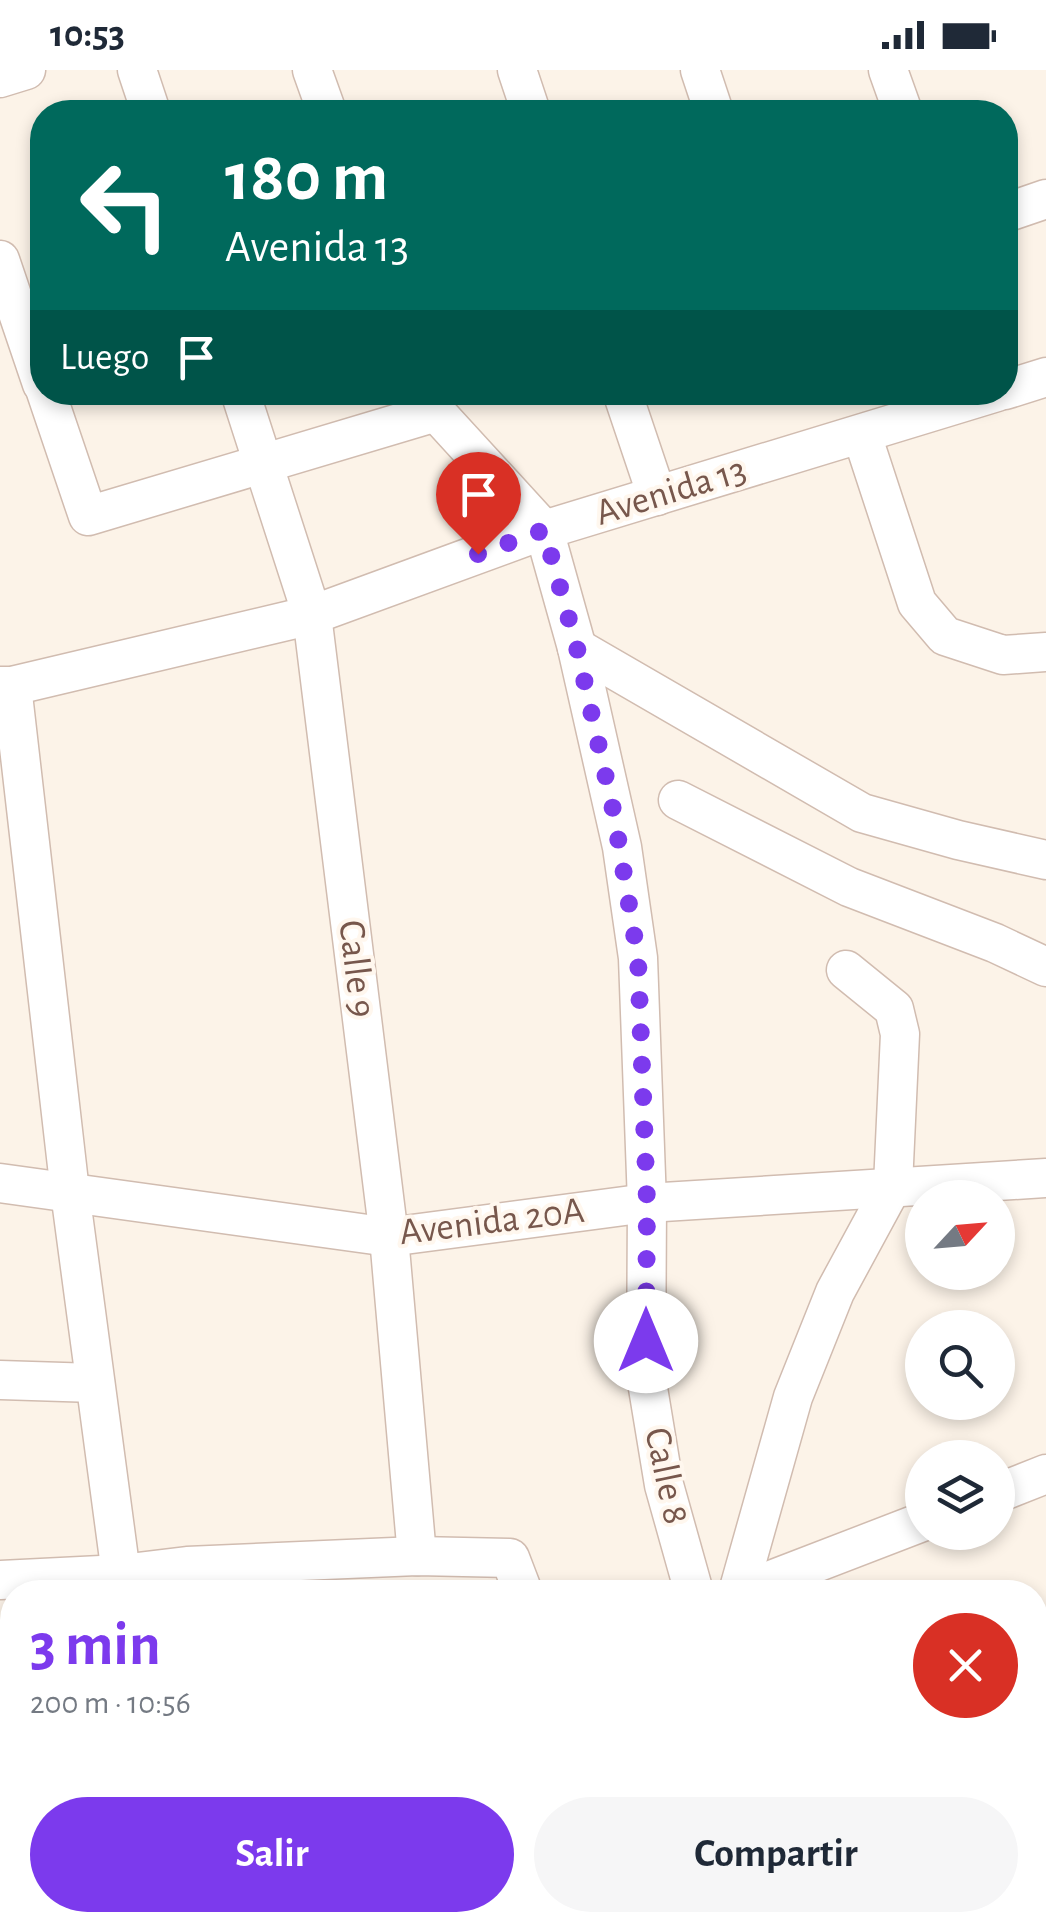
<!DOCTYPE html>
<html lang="es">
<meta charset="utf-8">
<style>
:root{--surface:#fff;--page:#f6f6f7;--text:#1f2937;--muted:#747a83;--accent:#7c3aed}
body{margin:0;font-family:"Alegreya Sans",sans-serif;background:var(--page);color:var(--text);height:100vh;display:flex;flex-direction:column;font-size:38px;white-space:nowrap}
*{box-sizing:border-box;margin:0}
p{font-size:32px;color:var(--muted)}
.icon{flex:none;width:55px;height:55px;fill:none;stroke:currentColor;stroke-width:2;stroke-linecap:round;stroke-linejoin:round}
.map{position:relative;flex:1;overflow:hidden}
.sheet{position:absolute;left:0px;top:1510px;width:1048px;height:352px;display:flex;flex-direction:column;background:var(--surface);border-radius:40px 40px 0 0;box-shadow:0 5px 15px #0003}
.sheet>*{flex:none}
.hud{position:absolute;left:30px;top:30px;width:988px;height:305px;border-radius:40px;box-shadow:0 5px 15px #0003;background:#00695c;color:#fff;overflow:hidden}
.needle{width:65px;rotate:64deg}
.fabs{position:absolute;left:905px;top:1110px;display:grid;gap:20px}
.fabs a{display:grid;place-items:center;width:110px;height:110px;border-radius:50%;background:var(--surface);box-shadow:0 5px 15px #0003;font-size:50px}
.pin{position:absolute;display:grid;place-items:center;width:85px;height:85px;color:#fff;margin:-102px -42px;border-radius:50% 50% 50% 0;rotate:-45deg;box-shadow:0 0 10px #0007}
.pin .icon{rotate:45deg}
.me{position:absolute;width:110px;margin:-55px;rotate:0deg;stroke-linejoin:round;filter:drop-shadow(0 0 8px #0008)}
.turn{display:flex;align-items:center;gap:35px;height:210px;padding:0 30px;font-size:45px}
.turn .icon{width:130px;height:130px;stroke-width:2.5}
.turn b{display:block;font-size:70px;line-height:85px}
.then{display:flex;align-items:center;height:95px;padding:0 30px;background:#0003;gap:20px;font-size:38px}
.round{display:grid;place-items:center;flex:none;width:105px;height:105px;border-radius:52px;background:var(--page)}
.head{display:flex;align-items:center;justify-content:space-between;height:170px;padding:0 30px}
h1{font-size:60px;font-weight:700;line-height:75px;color:var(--accent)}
.button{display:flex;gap:20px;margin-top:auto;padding:20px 30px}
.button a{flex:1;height:115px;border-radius:60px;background:var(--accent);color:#fff;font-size:40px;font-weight:700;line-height:115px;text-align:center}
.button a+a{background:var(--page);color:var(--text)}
.status{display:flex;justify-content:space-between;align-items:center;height:70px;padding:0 50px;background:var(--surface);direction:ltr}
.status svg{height:28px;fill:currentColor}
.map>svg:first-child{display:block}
</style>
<div class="status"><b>10:53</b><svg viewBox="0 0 49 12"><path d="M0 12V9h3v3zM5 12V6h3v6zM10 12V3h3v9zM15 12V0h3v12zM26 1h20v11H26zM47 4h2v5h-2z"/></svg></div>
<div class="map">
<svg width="1046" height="1861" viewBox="0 0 1046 1861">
<rect width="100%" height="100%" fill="#fcf3e8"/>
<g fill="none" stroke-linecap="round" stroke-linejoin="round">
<defs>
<g id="minor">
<path d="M 137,0 L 151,42"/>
<path d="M 312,0 L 327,42"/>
<path d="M 517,0 L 531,42"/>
<path d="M 700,0 L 714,42"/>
<path d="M 888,0 L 903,42"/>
<path d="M 0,8 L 26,0"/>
<path d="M 1005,143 L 1046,129"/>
<path d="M 0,190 L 42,314"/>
<path d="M 1005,320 L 1046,307"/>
<path d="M 46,322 L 88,446 L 436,342"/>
<path d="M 240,322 L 312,545 L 389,1167 L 417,1486"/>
<path d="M 429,322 L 436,342 L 544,460 L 577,578 L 622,777 L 638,888 L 647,1133 L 646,1306 L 664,1415 L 694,1522"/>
<path d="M 622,322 L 657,426"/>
<path d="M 862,365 L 917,533 L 945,566 L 1003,585 L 1046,582"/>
<path d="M 577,578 L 862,743 L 958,770 L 1046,790"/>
<path d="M 0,616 L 12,616 L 312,545 L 544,460 L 997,322"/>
<path d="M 12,616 L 70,1122 L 121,1504"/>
<path d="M 678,730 L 849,817 L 995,873 L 1046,897"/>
<path d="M 0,1113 L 389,1167 L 647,1133 L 1046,1108"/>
<path d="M 0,1310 L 95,1313"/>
<path d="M 998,1423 L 1046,1404"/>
<path d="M 0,1510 L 121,1504 L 187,1496 L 417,1486 L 510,1488 L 523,1522"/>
<path d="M 738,1522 L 793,1327 L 835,1222 L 893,1115 L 900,964 L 894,939 L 846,900"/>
<path d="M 740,1522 L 922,1452"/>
<path d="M 1035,1715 L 1046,1710"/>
<path d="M 0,1815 L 12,1810"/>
<path d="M 302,1850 L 306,1861"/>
<path d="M 831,1850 L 835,1861"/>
<path d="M 676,1861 L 703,1850"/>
</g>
</defs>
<use href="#minor" stroke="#d1bcb0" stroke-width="41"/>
<use href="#minor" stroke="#fff" stroke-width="38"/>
</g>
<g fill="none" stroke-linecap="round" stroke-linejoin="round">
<path stroke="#7c3aed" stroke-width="18" stroke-dasharray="0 32.4" d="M 478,484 L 544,460 L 577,578 L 614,744 L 638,888 L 647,1132 L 646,1271"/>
</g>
<g text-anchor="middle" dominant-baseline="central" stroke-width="8" stroke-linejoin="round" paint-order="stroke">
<g font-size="38" fill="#77574c" stroke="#fff7ee">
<text transform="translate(671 422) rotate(-17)">Avenida 13</text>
<text transform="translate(356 899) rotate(83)">Calle 9</text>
<text transform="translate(492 1152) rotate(-7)">Avenida 20A</text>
<text transform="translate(666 1406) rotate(78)">Calle 8</text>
</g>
</g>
</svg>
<div class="fabs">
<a><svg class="needle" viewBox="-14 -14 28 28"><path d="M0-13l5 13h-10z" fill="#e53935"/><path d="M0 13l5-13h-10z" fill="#747a83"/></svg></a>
<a><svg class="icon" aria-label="search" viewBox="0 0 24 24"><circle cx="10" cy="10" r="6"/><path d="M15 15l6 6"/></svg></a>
<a><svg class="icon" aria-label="layers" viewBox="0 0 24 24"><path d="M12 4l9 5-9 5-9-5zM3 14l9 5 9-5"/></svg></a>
</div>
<div class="pin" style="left:478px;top:484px;background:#d93025"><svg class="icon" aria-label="arrive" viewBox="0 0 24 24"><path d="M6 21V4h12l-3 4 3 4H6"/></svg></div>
<svg class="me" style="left:646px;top:1271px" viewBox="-20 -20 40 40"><circle r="19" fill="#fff"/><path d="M0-13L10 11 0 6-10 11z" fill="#7c3aed"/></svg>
<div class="hud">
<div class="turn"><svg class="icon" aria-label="left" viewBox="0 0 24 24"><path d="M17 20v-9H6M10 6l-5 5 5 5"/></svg><div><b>180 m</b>Avenida 13</div></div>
<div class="then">Luego<svg class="icon" aria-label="arrive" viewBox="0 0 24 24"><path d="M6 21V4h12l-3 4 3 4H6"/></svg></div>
</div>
<section class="sheet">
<div class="head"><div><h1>3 min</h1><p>200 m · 10:56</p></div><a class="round" style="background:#d93025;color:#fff"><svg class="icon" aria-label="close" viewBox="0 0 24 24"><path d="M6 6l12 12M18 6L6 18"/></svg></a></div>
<div class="button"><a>Salir</a><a>Compartir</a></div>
</section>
</div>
